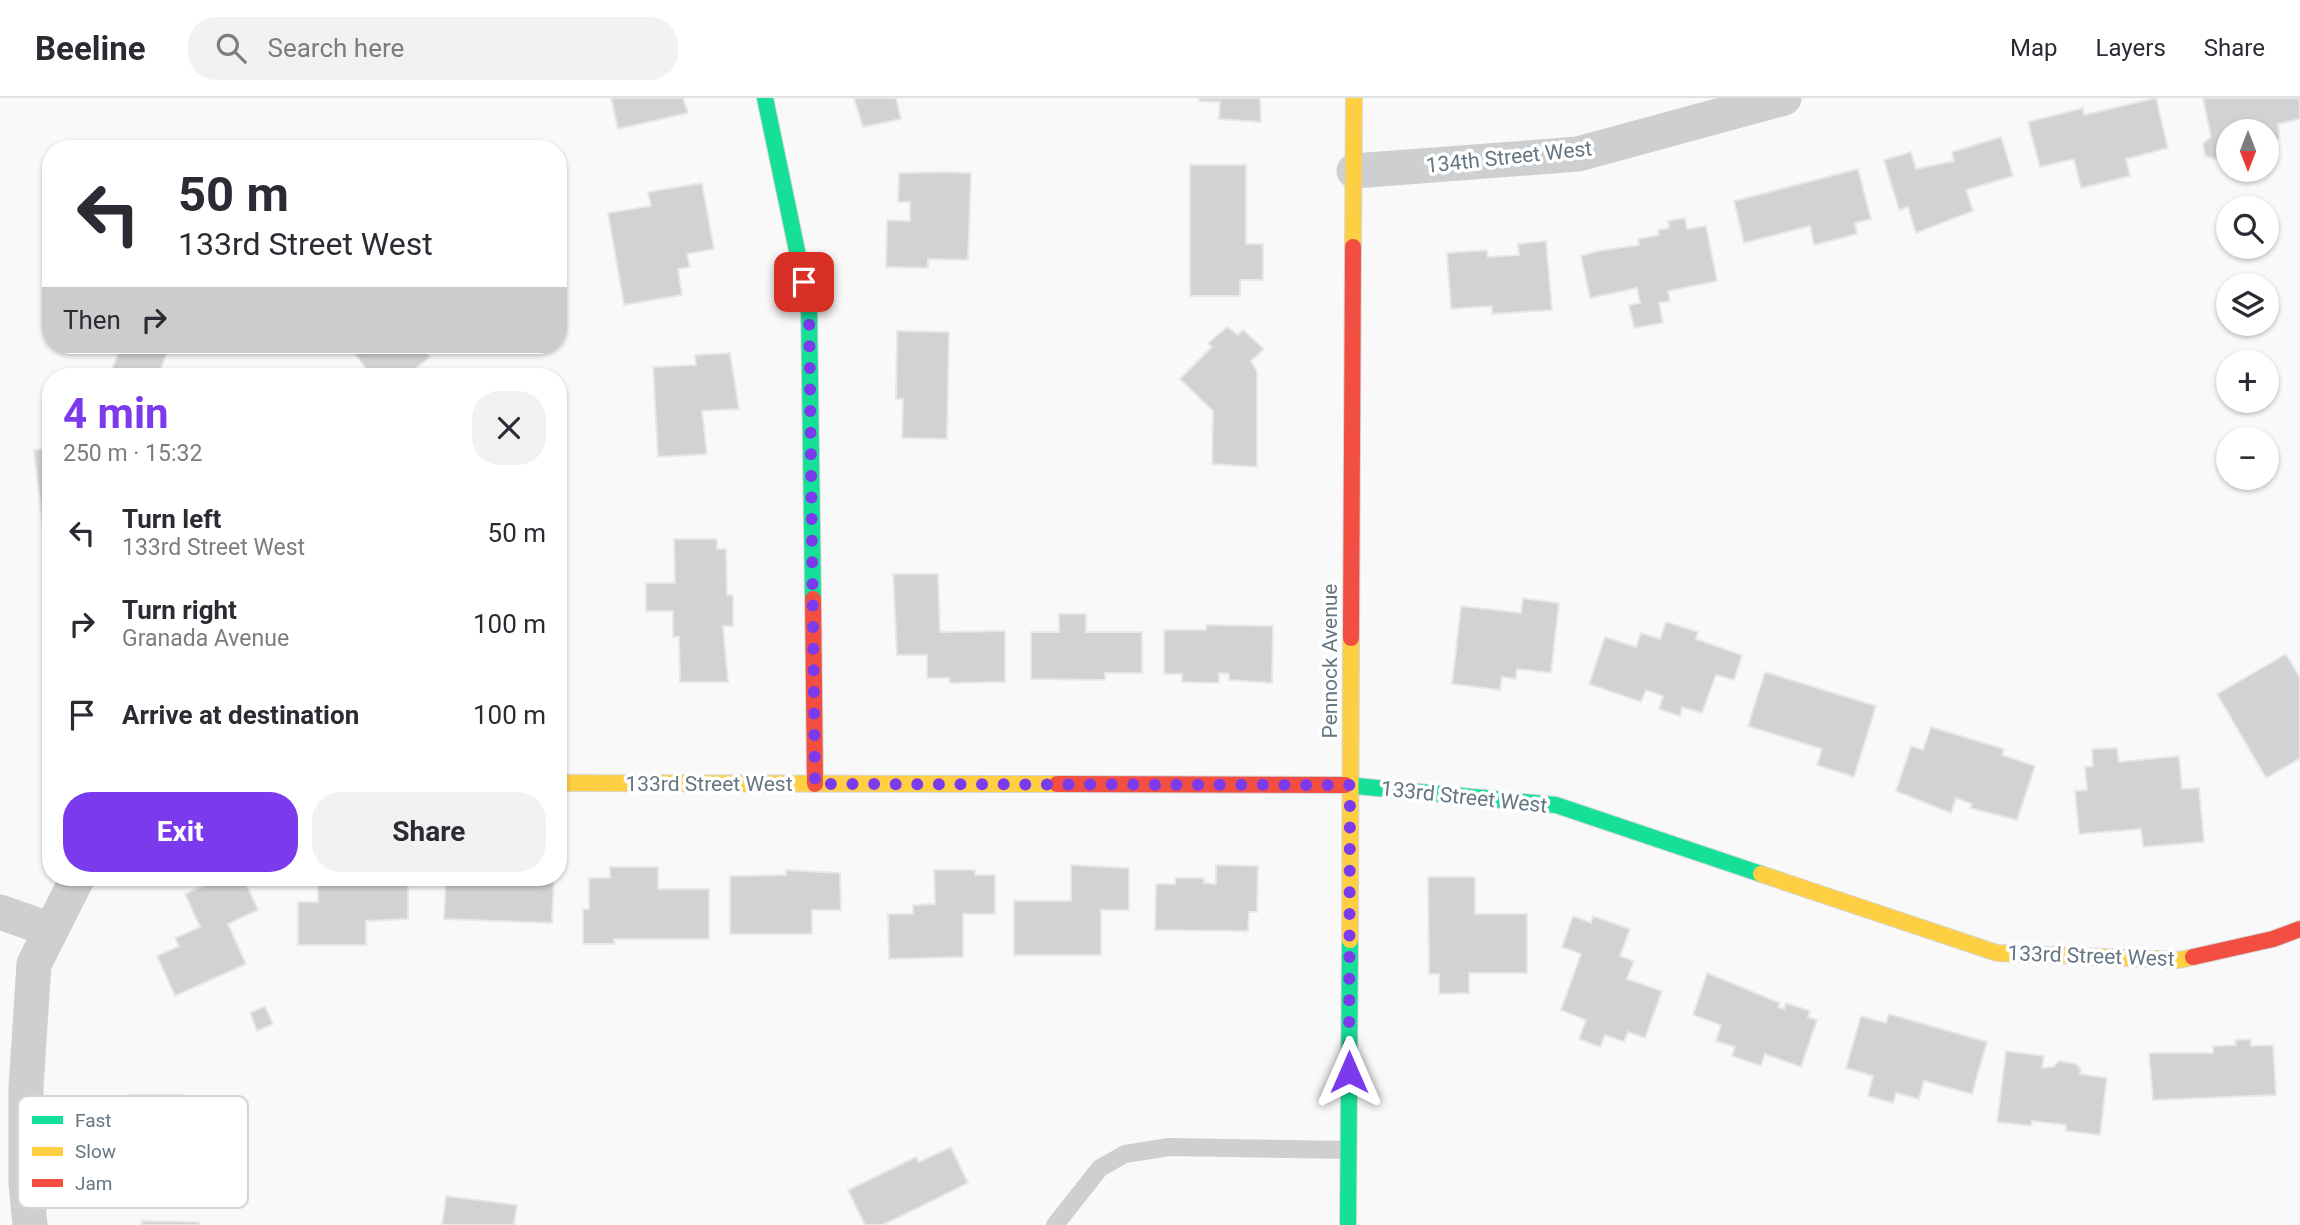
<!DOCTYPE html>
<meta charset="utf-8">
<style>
:root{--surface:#fff;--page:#f2f2f3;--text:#2b2b33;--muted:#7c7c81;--line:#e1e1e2;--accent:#7c3aed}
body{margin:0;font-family:Roboto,sans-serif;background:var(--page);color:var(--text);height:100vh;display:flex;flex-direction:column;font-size:26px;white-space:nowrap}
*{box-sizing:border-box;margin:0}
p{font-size:23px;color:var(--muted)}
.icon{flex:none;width:38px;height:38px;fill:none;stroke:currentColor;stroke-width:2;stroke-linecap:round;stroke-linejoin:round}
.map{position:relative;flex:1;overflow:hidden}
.panel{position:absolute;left:42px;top:270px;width:525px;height:518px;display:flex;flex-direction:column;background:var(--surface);border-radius:28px;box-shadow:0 2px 5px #0004}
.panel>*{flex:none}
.guide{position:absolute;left:42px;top:42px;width:525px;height:214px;border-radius:28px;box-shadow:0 2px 5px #0004;background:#fff;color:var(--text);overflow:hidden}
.needle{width:46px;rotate:180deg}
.controls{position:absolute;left:2216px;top:21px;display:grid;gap:14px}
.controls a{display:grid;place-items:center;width:63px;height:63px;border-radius:50%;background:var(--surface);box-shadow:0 2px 5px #0004;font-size:35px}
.pin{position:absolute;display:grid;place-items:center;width:60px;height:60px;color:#fff;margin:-30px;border-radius:14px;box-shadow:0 4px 10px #0006}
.me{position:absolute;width:77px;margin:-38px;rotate:0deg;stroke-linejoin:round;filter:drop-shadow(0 0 5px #0008)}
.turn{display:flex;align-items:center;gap:24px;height:147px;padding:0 21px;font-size:32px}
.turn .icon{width:91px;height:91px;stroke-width:2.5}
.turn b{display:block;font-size:49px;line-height:60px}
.then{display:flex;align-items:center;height:66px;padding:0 21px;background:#0003;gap:14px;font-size:26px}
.round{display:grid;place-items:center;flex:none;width:74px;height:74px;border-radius:28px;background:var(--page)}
.headline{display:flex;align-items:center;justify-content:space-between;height:119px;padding:0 21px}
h1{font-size:42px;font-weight:700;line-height:52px;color:var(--accent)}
.cta{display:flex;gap:14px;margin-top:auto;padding:14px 21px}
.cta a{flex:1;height:80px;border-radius:28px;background:var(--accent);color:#fff;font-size:28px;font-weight:700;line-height:80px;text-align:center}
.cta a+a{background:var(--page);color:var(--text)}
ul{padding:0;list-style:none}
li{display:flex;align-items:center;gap:21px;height:91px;padding:0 21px}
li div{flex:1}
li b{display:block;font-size:26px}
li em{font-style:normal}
header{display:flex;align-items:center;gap:42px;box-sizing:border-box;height:98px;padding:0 35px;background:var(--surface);border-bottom:2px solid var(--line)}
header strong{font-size:33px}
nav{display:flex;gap:38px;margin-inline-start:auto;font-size:24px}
.search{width:490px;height:63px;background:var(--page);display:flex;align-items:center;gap:18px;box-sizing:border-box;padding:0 24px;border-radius:28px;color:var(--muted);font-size:26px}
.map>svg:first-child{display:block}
</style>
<header>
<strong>Beeline</strong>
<div class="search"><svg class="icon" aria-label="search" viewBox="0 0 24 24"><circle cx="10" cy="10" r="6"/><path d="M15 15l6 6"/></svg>Search here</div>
<nav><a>Map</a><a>Layers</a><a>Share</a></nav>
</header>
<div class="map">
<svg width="2300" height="1127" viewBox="0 0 2300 1127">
<rect width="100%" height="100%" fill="#f9f9f9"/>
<g fill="#d0d2d3" stroke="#e8e8e8" stroke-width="2">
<path d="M 611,0 L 683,0 L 688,15 L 618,31 Z"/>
<path d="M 854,0 L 896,0 L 901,21 L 863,29 Z"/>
<path d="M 1199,0 L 1260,0 L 1261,24 L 1219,21 L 1220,4 L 1199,3 Z"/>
<path d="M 2156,0 L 2168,50 L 2126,61 L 2130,78 L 2081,90 L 2074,61 L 2040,69 L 2028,24 L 2083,10 L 2084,17 Z"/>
<path d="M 2203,0 L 2300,0 L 2300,21 L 2278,26 L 2280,41 L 2266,43 L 2266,33 L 2228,33 L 2228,56 L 2225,60 L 2214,61 L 2205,58 L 2203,46 L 2211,39 Z"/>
<path d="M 2001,39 L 2013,78 L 1966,92 L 1973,113 L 1916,135 L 1908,109 L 1899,112 L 1884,62 L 1911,54 L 1916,71 L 1954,63 L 1952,54 Z"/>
<path d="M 1190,67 L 1246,67 L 1246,146 L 1263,146 L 1263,182 L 1240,182 L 1240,198 L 1190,198 Z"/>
<path d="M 1858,71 L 1871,121 L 1855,125 L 1857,136 L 1814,147 L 1810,128 L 1744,145 L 1734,103 Z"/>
<path d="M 944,74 L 971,75 L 968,162 L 928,161 L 928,170 L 886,169 L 887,122 L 910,123 L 910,104 L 898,104 L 899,75 Z"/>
<path d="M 702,85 L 714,151 L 687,156 L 690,169 L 678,171 L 682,197 L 624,207 L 608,115 L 651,108 L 648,94 Z"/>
<path d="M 1685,120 L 1687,131 L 1706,128 L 1717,183 L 1668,193 L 1670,203 L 1659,205 L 1663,225 L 1634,230 L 1629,207 L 1640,205 L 1637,190 L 1590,200 L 1581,158 L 1598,153 L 1639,147 L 1638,141 L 1659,137 L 1658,132 L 1669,130 L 1668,123 Z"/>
<path d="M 1546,143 L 1552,212 L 1492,216 L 1492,208 L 1451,211 L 1447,155 L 1487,152 L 1488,159 L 1519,157 L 1518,146 Z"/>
<path d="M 1227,229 L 1238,237 L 1243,232 L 1264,251 L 1251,263 L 1257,274 L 1257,369 L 1212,366 L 1213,313 L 1180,281 L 1212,249 L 1208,245 Z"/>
<path d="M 897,233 L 949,234 L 947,341 L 902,340 L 903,301 L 896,301 Z"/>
<path d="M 96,247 L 170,247 L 158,278 L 109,278 L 118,257 Z"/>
<path d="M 348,247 L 420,247 L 430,259 L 415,271 L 421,278 L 372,278 Z"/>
<path d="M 730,255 L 739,311 L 702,313 L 707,356 L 658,359 L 653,269 L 696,267 L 695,257 Z"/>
<path d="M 51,350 L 51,439 L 44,440 L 34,352 Z"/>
<path d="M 674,441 L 717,441 L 717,451 L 726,451 L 727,497 L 733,497 L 733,528 L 723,528 L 728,584 L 680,584 L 679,539 L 673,539 L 673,513 L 646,513 L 646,485 L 675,485 Z"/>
<path d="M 893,476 L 938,476 L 940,534 L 1005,533 L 1005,584 L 950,585 L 949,580 L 927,580 L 927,557 L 897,557 Z"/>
<path d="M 1523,500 L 1559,505 L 1551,575 L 1517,571 L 1516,581 L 1502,579 L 1500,592 L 1452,586 L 1461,508 L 1521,515 Z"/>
<path d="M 1059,516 L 1086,516 L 1086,534 L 1142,534 L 1142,575 L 1105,575 L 1105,582 L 1031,581 L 1031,534 L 1059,534 Z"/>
<path d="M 1666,524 L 1698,534 L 1696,541 L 1742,557 L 1734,582 L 1716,577 L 1702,615 L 1682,609 L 1680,618 L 1659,611 L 1663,598 L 1646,592 L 1641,604 L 1589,586 L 1605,539 L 1636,549 L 1641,535 L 1660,541 Z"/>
<path d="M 1206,527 L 1273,528 L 1272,585 L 1229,582 L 1229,576 L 1219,575 L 1219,585 L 1182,584 L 1182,576 L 1164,576 L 1164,532 L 1206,532 Z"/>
<path d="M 2286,556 L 2300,580 L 2300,662 L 2299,661 L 2266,680 L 2217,596 Z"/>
<path d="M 1765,574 L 1876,608 L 1854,679 L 1817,667 L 1822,651 L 1748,628 Z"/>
<path d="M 1931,629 L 2004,651 L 2002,657 L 2035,668 L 2017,722 L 1970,710 L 1972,706 L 1956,700 L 1951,715 L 1896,693 L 1911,648 L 1923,652 Z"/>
<path d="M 2117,650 L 2119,664 L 2179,658 L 2182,691 L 2199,690 L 2204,744 L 2143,749 L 2141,731 L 2079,736 L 2075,693 L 2087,692 L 2085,669 L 2093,668 L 2092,651 Z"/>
<path d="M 1071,767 L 1129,770 L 1129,812 L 1101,812 L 1101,857 L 1014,857 L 1014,803 L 1071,803 Z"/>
<path d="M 1216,767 L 1258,768 L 1257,814 L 1249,814 L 1248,833 L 1155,832 L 1156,786 L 1175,786 L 1176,780 L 1204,780 L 1204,785 L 1216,786 Z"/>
<path d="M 610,769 L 658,769 L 658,791 L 709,791 L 709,841 L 614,841 L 614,846 L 583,846 L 583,811 L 589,811 L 589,780 L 610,780 Z"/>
<path d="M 786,772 L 840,775 L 841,812 L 812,812 L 812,836 L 730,836 L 730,778 L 786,777 Z"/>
<path d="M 934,772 L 975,772 L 975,777 L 995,777 L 995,816 L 963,816 L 963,859 L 889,861 L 888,816 L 913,816 L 913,807 L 935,806 Z"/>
<path d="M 223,779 L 243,779 L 258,812 L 228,826 L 246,866 L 175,898 L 157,858 L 179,848 L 175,840 L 200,829 L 185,796 Z"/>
<path d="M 352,779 L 408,779 L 408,821 L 366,823 L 366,847 L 298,847 L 298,804 L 318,804 L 318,787 L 352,787 Z"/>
<path d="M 446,779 L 554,779 L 552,825 L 444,821 Z"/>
<path d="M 1428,779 L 1475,779 L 1475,816 L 1527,816 L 1527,875 L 1469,875 L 1469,895 L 1439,896 L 1439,876 L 1429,876 Z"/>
<path d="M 1573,818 L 1591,825 L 1593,818 L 1630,831 L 1620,858 L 1634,863 L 1627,881 L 1662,893 L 1645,940 L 1628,934 L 1624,944 L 1605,937 L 1600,949 L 1579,941 L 1586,922 L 1561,912 L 1581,856 L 1562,849 Z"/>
<path d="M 1707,875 L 1780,905 L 1778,909 L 1784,911 L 1786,905 L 1810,913 L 1808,919 L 1817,922 L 1801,969 L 1765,956 L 1761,968 L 1732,958 L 1735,949 L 1716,943 L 1721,927 L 1693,917 Z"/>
<path d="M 265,908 L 273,926 L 257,933 L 250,915 Z"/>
<path d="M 1889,916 L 1987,944 L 1972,996 L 1924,983 L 1919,1001 L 1896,995 L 1893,1005 L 1868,998 L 1873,978 L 1846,970 L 1861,918 L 1886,925 Z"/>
<path d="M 2251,941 L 2251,948 L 2273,947 L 2276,997 L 2153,1002 L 2149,955 L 2213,955 L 2213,948 L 2236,947 L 2235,942 Z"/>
<path d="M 2006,953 L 2044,958 L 2042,970 L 2053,969 L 2059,963 L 2076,966 L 2081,971 L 2080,976 L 2107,980 L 2100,1037 L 2066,1033 L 2066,1027 L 2032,1023 L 2031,1028 L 1997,1024 Z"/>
<path d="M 128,997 L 184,997 L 184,1078 L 162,1078 L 162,1101 L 123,1101 L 122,1046 L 128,1046 Z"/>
<path d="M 951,1049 L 968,1085 L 883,1127 L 865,1127 L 848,1092 L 916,1059 L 919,1064 Z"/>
<path d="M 446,1098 L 517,1107 L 514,1127 L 442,1127 Z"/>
<path d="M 142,1123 L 199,1124 L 199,1127 L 142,1127 Z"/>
</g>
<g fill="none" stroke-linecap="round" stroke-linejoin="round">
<defs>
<g id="fast">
<path d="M 765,0 L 809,210 L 813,501"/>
<path d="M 1345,687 L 1556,707 L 1761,776"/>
<path d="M 1348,1127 L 1350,842"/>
</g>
<g id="slow">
<path d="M 1353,149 L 1354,0"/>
<path d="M 558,685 L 1057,686"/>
<path d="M 1761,776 L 1997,855 L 2179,862 L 2193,859"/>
<path d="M 1350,842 L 1351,540"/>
</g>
<g id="jam">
<path d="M 813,501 L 815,686"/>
<path d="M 1351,540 L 1353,149"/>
<path d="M 1057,686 L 1345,687"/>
<path d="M 2193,859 L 2273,841 L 2300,831"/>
</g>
</defs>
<use href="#fast" stroke="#d5d6d7" stroke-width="18"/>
<use href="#slow" stroke="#d5d6d7" stroke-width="18"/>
<use href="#jam" stroke="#d5d6d7" stroke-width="18"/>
<path stroke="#cecfd0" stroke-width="18" d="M 1055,1127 L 1100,1070 L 1125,1056 L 1169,1049 L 1348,1052"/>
<g stroke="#cecfd0" stroke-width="35">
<path d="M 1354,73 L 1578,56 L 1784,0"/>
<path d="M 0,814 L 51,832"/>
<path d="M 30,1127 L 26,1085 L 26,989 L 34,866 L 78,779"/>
</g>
<use href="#fast" stroke="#16e098" stroke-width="16"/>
<use href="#slow" stroke="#ffcf43" stroke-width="16"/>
<use href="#jam" stroke="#f24e42" stroke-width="16"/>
</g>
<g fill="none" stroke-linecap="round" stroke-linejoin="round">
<path stroke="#7c3aed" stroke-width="12" stroke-dasharray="0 21.6" d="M 804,184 L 809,210 L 815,686 L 1350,687 L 1349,974"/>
</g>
<g text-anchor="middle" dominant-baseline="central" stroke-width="7" stroke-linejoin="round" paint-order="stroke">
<g font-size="21" fill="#657683" stroke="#fff">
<text transform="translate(1509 59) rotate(-6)">134th Street West</text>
<text transform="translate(1330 563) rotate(-90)">Pennock Avenue</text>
<text x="709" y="686">133rd Street West</text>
<text transform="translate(1464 699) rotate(6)">133rd Street West</text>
<text transform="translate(2091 858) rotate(2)">133rd Street West</text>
</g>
</g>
<rect x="18" y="998" width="230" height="112" rx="10" fill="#fff" stroke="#d1d6da" stroke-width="2"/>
<rect x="32" y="1018" width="31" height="8" fill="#16e098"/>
<rect x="32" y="1049" width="31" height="9" fill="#ffcf43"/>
<rect x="32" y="1081" width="31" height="8" fill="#f24e42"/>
<g font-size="19" fill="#657683">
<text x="75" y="1029">Fast</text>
<text x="75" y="1060">Slow</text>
<text x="75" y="1092">Jam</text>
</g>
</svg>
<div class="controls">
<a><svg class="needle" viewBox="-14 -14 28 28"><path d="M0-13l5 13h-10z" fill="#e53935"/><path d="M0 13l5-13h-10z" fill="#7c7c81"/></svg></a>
<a><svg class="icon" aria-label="search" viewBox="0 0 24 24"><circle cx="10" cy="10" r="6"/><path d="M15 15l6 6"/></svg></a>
<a><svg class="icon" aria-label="layers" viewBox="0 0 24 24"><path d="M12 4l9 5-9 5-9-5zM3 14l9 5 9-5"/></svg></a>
<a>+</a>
<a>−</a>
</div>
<div class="pin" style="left:804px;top:184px;background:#d93025"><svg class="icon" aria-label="arrive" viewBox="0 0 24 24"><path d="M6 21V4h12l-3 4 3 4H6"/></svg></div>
<svg class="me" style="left:1349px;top:974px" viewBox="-20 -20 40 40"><path d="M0-17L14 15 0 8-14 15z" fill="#7c3aed" stroke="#fff" stroke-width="4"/></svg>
<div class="guide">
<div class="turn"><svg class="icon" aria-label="left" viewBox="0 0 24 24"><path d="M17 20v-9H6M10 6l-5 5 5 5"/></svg><div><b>50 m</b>133rd Street West</div></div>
<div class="then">Then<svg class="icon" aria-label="right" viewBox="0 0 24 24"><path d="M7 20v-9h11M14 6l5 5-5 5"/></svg></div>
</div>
<section class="panel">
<div class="headline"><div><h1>4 min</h1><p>250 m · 15:32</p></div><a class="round"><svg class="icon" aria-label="close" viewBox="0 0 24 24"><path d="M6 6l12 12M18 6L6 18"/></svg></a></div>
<ul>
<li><svg class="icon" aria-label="left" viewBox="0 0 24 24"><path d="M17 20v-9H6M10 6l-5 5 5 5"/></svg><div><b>Turn left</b><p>133rd Street West</p></div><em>50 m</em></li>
<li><svg class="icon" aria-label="right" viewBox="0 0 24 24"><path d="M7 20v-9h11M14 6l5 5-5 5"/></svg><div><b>Turn right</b><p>Granada Avenue</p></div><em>100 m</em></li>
<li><svg class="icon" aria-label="arrive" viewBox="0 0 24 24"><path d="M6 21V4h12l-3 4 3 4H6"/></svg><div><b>Arrive at destination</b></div><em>100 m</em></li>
</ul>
<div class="cta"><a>Exit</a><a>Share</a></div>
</section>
</div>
